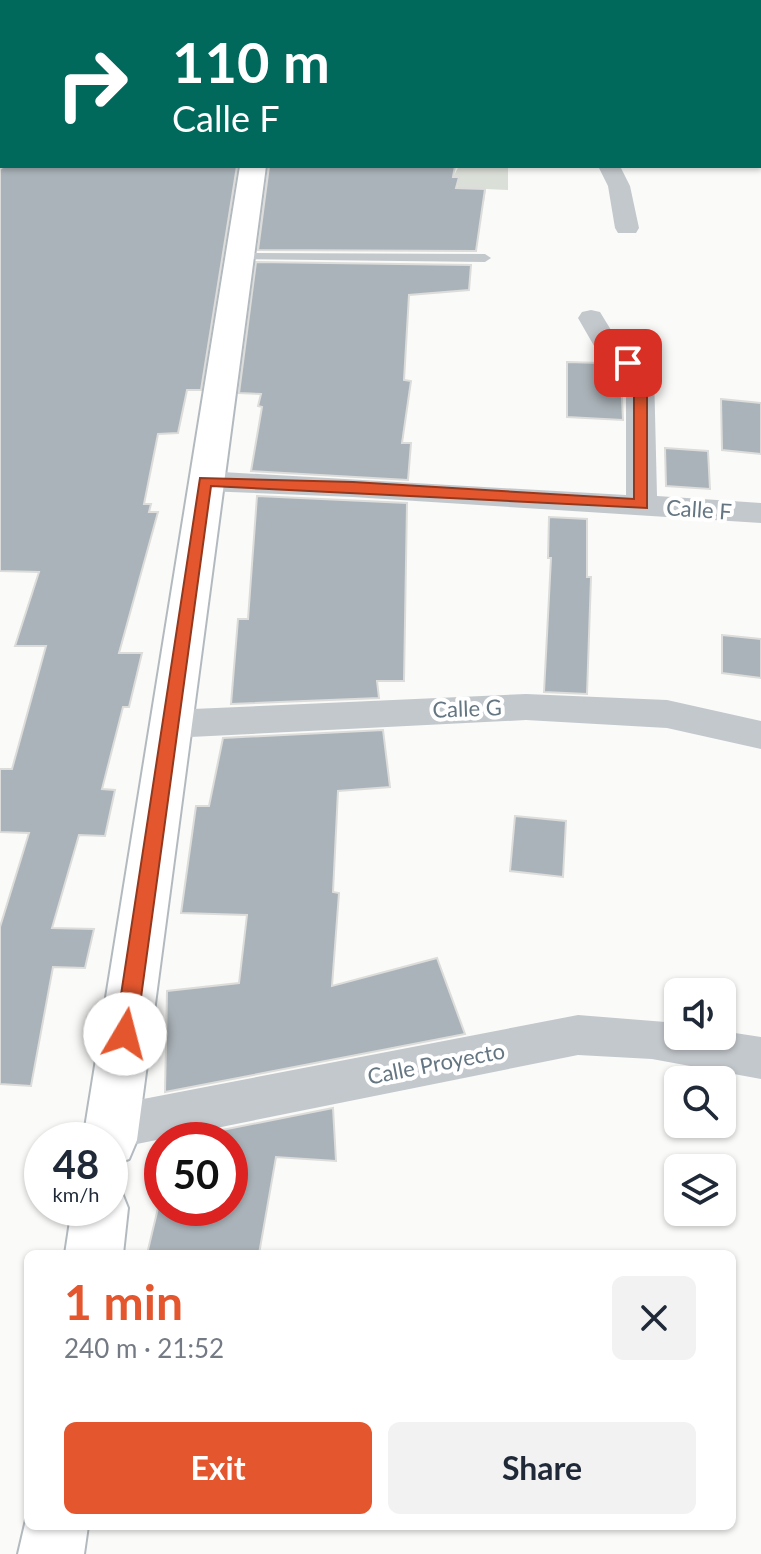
<!DOCTYPE html>
<meta charset="utf-8">
<style>
:root{--surface:#fff;--page:#f2f2f3;--text:#1f2937;--muted:#747a83;--accent:#e4572e}
body{margin:0;font-family:Lato,sans-serif;background:var(--page);color:var(--text);height:100vh;display:flex;flex-direction:column;font-size:30px;white-space:nowrap}
*{box-sizing:border-box;margin:0}
p{font-size:26px;color:var(--muted)}
.icon{flex:none;width:44px;height:44px;fill:none;stroke:currentColor;stroke-width:2;stroke-linecap:round;stroke-linejoin:round}
.map{position:relative;flex:1;overflow:hidden}
.side{position:absolute;left:24px;top:1250px;width:712px;height:280px;display:flex;flex-direction:column;background:var(--surface);border-radius:12px;box-shadow:0 2px 6px #0004}
.side>*{flex:none}
.guide{position:absolute;left:0px;top:0px;width:762px;height:168px;box-shadow:0 2px 6px #0004;background:#00695c;color:#fff;overflow:hidden}
.controls{position:absolute;left:664px;top:978px;display:grid;gap:16px}
.controls a{display:grid;place-items:center;width:72px;height:72px;border-radius:12px;background:var(--surface);box-shadow:0 2px 6px #0004;font-size:40px}
.speed{position:absolute;left:24px;top:1122px;display:flex;gap:16px;font-size:40px;font-weight:700;text-align:center}
.speed>*{display:grid;place-content:center;width:104px;height:104px;border-radius:50%;background:var(--surface);box-shadow:0 2px 6px #0004;line-height:1}
.speed small{font-size:20px;font-weight:400}
.speed .limit{border:12px solid #d22;background:#fff;color:#111}
.pin{position:absolute;display:grid;place-items:center;width:68px;height:68px;color:#fff;margin:-34px;border-radius:16px;box-shadow:0 4px 12px #0006}
.me{position:absolute;width:88px;margin:-44px;rotate:8deg;stroke-linejoin:round;filter:drop-shadow(0 0 6px #0008)}
.turn{display:flex;align-items:center;gap:28px;height:168px;padding:0 40px;font-size:36px}
.turn .icon{width:104px;height:104px;stroke-width:2.5}
.turn b{display:block;font-size:56px;line-height:68px}
.round{display:grid;place-items:center;flex:none;width:84px;height:84px;border-radius:12px;background:var(--page)}
.head{display:flex;align-items:center;justify-content:space-between;height:136px;padding:0 40px}
h1{font-size:48px;font-weight:700;line-height:60px;color:var(--accent)}
.button{display:flex;gap:16px;margin-top:auto;padding:16px 40px}
.button a{flex:1;height:92px;border-radius:12px;background:var(--accent);color:#fff;font-size:32px;font-weight:700;line-height:92px;text-align:center}
.button a+a{background:var(--page);color:var(--text)}
.map>svg:first-child{display:block}
</style>
<div class="map">
<svg width="761" height="1554" viewBox="0 0 761 1554">
<rect width="100%" height="100%" fill="#fafaf8"/>
<path fill="#e8e9e9" d="M 295,0 L 761,0 L 761,75 L 760,2 Z"/>
<path fill="#dadfd7" d="M 459,166 L 508,166 L 508,190 L 486,189 L 484,202 L 453,209 L 459,178 L 453,177 Z"/>
<g fill="#aab3b9" stroke="#dcdcda" stroke-width="2">
<path d="M 4,166 L 237,166 L 201,390 L 187,390 L 178,433 L 158,434 L 144,504 L 151,504 L 149,512 L 158,512 L 119,653 L 142,653 L 129,707 L 123,707 L 102,789 L 115,790 L 105,836 L 79,835 L 52,928 L 94,929 L 85,968 L 53,967 L 31,1086 L 0,1084 L 0,927 L 29,833 L 0,832 L 0,769 L 12,769 L 46,646 L 15,646 L 39,572 L 0,571 L 0,169 Z"/>
<path d="M 269,166 L 455,166 L 453,177 L 459,177 L 456,188 L 485,189 L 476,251 L 258,250 Z"/>
<path d="M 256,262 L 471,265 L 469,290 L 409,295 L 404,380 L 411,381 L 402,443 L 411,443 L 408,480 L 251,471 L 262,407 L 258,406 L 261,394 L 239,393 Z"/>
<path d="M 567,362 L 601,363 L 621,376 L 623,420 L 567,417 Z"/>
<path d="M 721,399 L 761,403 L 761,454 L 722,450 Z"/>
<path d="M 665,448 L 708,451 L 710,489 L 666,486 Z"/>
<path d="M 257,496 L 407,503 L 404,681 L 377,681 L 379,698 L 231,704 L 238,619 L 248,619 Z"/>
<path d="M 549,517 L 587,519 L 587,577 L 591,577 L 587,694 L 544,692 L 551,558 L 548,558 Z"/>
<path d="M 722,635 L 761,639 L 761,678 L 722,673 Z"/>
<path d="M 383,730 L 390,787 L 338,791 L 333,892 L 339,893 L 332,986 L 437,958 L 465,1034 L 165,1092 L 167,991 L 239,983 L 247,915 L 181,913 L 196,806 L 209,806 L 223,738 Z"/>
<path d="M 515,816 L 566,821 L 563,877 L 510,871 Z"/>
<path d="M 333,1108 L 336,1161 L 276,1157 L 259,1254 L 147,1254 L 158,1208 L 230,1208 L 230,1140 L 172,1140 Z"/>
</g>
<g fill="none" stroke-linecap="round" stroke-linejoin="round">
<defs>
<g id="secondary">
<rect x="265" y="0" width="22" height="2"/>
<rect x="0" y="120" width="2" height="14"/>
<path d="M 240,166 L 266,166 L 137,1140 L 129,1159 L 110,1166 L 110,1140 L 83,1140 Z"/>
<path d="M 110,1184 L 120,1188 L 128,1208 L 123,1254 L 65,1254 L 72,1208 L 110,1208 Z"/>
<path d="M 28,1511 L 28,1526 L 88,1526 L 84,1554 L 18,1554 Z"/>
</g>
</defs>
<use href="#secondary" stroke="#b3babf" stroke-width="4"/>
<g fill="#c3c8cc" fill-rule="evenodd">
<path d="M 406,0 L 416,0 L 417,2 L 407,2 Z"/>
<path d="M 236,253 L 485,254 L 491,258 L 485,262 L 240,259 L 236,257 Z"/>
</g>
<g fill="#c3c8cc" fill-rule="evenodd">
<rect x="760" y="77" width="1" height="12"/>
<path d="M 2,147 L 2,165 L 0,166 L 0,148 Z"/>
<path d="M 598,166 L 620,166 L 630,186 L 639,228 L 636,233 L 618,233 L 615,228 L 608,186 Z"/>
<path d="M 591,310 L 600,312 L 625,353 L 638,357 L 654,372 L 657,496 L 761,503 L 761,523 L 353,497 L 205,491 L 194,488 L 190,481 L 194,474 L 205,471 L 626,495 L 626,375 L 605,365 L 578,318 L 582,312 Z"/>
<path d="M 526,694 L 667,700 L 761,721 L 761,749 L 667,728 L 526,720 L 170,738 L 157,734 L 152,724 L 157,714 L 170,710 Z"/>
<path d="M 578,1015 L 678,1023 L 678,1036 L 722,1036 L 722,1031 L 761,1037 L 761,1079 L 652,1059 L 578,1055 L 112,1149 L 110,1140 L 94,1140 L 89,1127 L 95,1111 L 112,1105 Z"/>
</g>
<use href="#secondary" fill="#fff" fill-rule="evenodd"/>
</g>
<path fill="#e4572e" stroke="#94391e" stroke-width="2" d="M 624,360 L 633,360 L 647,372 L 647,508 L 211,486 L 136,1034 L 133,1041 L 125,1044 L 118,1041 L 115,1034 L 200,478 L 353,482 L 634,499 L 634,373 L 624,365 Z"/>
<g text-anchor="middle" dominant-baseline="central" stroke-width="8" stroke-linejoin="round" paint-order="stroke">
<g font-size="22" fill="#657683" stroke="#fff">
<text transform="translate(699 509) rotate(4)">Calle F</text>
<text transform="translate(467 708) rotate(-2)">Calle G</text>
<text transform="translate(436 1063) rotate(-11)">Calle Proyecto</text>
</g>
</g>
</svg>
<div class="controls">
<a><svg class="icon" aria-label="sound" viewBox="0 0 24 24"><path d="M4 9h4l5-4v14l-5-4H4zM17 9q2 3 0 6"/></svg></a>
<a><svg class="icon" aria-label="search" viewBox="0 0 24 24"><circle cx="10" cy="10" r="6"/><path d="M15 15l6 6"/></svg></a>
<a><svg class="icon" aria-label="layers" viewBox="0 0 24 24"><path d="M12 4l9 5-9 5-9-5zM3 14l9 5 9-5"/></svg></a>
</div>
<div class="speed"><div>48<small>km/h</small></div><div class="limit">50</div></div>
<div class="pin" style="left:628px;top:363px;background:#d93025"><svg class="icon" aria-label="arrive" viewBox="0 0 24 24"><path d="M6 21V4h12l-3 4 3 4H6"/></svg></div>
<svg class="me" style="left:125px;top:1034px" viewBox="-20 -20 40 40"><circle r="19" fill="#fff"/><path d="M0-13L10 11 0 6-10 11z" fill="#e4572e"/></svg>
<div class="guide">
<div class="turn"><svg class="icon" aria-label="right" viewBox="0 0 24 24"><path d="M7 20v-9h11M14 6l5 5-5 5"/></svg><div><b>110 m</b>Calle F</div></div>
</div>
<section class="side">
<div class="head"><div><h1>1 min</h1><p>240 m · 21:52</p></div><a class="round"><svg class="icon" aria-label="close" viewBox="0 0 24 24"><path d="M6 6l12 12M18 6L6 18"/></svg></a></div>
<div class="button"><a>Exit</a><a>Share</a></div>
</section>
</div>
